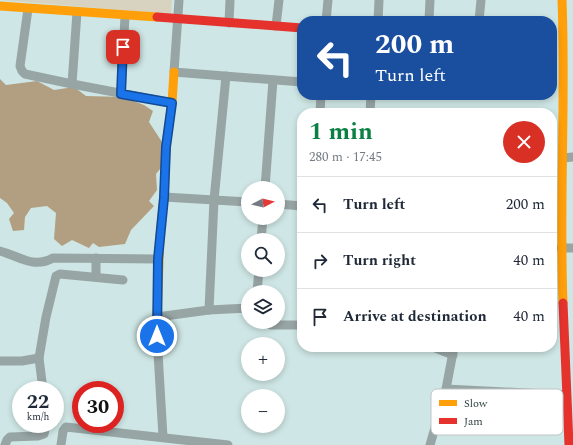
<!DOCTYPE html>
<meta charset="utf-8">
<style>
:root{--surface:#fff;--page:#f2f2f3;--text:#1f2937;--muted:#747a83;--line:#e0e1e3;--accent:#0b8043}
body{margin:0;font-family:Spectral,serif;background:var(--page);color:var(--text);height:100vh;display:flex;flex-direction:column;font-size:15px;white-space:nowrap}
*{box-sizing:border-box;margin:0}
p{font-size:13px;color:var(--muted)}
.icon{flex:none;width:22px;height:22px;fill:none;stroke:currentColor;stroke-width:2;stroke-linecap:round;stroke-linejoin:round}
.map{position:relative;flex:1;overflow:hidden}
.drawer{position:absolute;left:297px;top:108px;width:260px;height:244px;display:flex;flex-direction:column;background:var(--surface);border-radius:16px;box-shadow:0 2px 6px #0003}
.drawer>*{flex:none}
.hud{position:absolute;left:297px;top:16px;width:260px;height:84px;border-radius:16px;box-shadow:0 2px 6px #0003;background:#1a4fa0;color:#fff;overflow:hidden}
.needle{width:26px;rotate:83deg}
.buttons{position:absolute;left:241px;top:181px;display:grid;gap:8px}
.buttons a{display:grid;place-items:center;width:44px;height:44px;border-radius:50%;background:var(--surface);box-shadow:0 2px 6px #0003;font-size:20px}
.speed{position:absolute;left:12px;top:381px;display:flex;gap:8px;font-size:20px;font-weight:700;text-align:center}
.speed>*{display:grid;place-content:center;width:52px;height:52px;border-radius:50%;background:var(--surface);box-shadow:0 2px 6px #0003;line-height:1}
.speed small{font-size:10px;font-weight:400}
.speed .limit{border:6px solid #d22;background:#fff;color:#111}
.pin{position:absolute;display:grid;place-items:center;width:34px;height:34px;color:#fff;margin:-17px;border-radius:8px;box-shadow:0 2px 6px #0006}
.me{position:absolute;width:44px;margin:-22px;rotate:0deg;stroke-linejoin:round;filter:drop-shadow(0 0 3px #0008)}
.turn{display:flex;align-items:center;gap:14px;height:84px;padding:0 12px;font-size:18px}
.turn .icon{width:52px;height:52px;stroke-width:2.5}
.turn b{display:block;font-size:28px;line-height:34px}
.round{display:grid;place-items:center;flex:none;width:42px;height:42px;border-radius:21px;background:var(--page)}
.headline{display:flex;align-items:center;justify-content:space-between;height:68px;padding:0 12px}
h1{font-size:24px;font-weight:700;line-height:30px;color:var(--accent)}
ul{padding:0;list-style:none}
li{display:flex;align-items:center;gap:12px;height:56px;padding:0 12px;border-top:1px solid var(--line)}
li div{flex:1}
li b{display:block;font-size:15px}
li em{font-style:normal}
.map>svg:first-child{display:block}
</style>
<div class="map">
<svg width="573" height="445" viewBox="0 0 573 445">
<rect width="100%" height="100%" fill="#cee6e5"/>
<path fill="#d8d3c1" d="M 0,0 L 172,0 L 171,14 Z"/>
<path fill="#b29f81" d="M 0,79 L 6,85 L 37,81 L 54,90 L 74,87 L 86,96 L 123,97 L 144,105 L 153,111 L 149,122 L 162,142 L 165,163 L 156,174 L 157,190 L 149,201 L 154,206 L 131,230 L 125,244 L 99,247 L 93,243 L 89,248 L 72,240 L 62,246 L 54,239 L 56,213 L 47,206 L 31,208 L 25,217 L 24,230 L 13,231 L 9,219 L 14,213 L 7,203 L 0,198 Z"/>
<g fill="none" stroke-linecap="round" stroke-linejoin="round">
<g stroke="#98a5a5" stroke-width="9">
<path d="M 179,0 L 174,72 L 302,82"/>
<path d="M 28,9 L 20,66 L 22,71 L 25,74 L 72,84 L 172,103"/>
<path d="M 326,21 L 328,0"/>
<path d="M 378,21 L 379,0"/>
<path d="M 429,21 L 430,0"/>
<path d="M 479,21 L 481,0"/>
<path d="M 229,23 L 230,0"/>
<path d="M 276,26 L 279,0"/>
<path d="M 72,84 L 77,12"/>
<path d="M 121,94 L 125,16"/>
<path d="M 463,95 L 467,95"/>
<path d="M 320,113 L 321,95"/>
<path d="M 370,113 L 371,95"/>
<path d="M 563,158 L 573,157"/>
<path d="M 265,188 L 273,80"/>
<path d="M 164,197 L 248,202"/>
<path d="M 278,204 L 302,206"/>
<path d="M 261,240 L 263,218"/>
<path d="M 561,248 L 573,248"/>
<path d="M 0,251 C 19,256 33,269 53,258 L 158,259"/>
<path d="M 96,277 L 96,258"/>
<path d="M 257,292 L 259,270"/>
<path d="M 209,310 L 214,200 L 226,76"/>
<path d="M 264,322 L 271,325 L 302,325"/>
<path d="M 433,347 L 453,355"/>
<path d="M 0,361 L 22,361 L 39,358"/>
<path d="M 446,389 L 566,395"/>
<path d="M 43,390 L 39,358 L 46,317 L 56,276 L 60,274 L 123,280"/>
<path d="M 163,437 L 157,336 L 157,317 L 209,310 L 248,308"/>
<path d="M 5,445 L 7,440 L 10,437 L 38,436 L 44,434 L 46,424"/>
<path d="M 61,445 L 63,431 L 66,427 L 228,445"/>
<path d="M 430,445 L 446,389 L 454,347"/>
</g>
<g stroke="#ff9f0a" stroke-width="9">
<path d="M 562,0 C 566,101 559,202 563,303"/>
<path d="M 0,6 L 157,17"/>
<path d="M 157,317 L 160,236 L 164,197 L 166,147 L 172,103 L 174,72"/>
</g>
<g stroke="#e5322d" stroke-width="9">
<path d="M 157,17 L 302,28"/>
<path d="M 563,303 L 569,445"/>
</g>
</g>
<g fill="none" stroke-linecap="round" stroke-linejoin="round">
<defs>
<path id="route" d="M 123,47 L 121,94 L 172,103 L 166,147 L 164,198 L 158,259 L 157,336"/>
</defs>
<use href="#route" stroke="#114b97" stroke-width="10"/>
<use href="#route" stroke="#1a73e8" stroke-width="7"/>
</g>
<rect x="431" y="389" width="132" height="46" rx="6" fill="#fff" stroke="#c0c5c5" stroke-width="1"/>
<rect x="439" y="400" width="18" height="6" fill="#ff9f0a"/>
<rect x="439" y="418" width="18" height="6" fill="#e5322d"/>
<g font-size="11" fill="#2e3f3f">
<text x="464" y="407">Slow</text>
<text x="464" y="425">Jam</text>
</g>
</svg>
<div class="buttons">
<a><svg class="needle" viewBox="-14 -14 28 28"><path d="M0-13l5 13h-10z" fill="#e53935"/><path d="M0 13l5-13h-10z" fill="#747a83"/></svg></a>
<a><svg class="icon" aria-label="search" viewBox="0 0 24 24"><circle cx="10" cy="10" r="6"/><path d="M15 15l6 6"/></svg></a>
<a><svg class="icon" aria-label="layers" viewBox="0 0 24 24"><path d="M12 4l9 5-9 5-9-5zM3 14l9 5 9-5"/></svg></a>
<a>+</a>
<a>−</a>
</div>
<div class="speed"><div>22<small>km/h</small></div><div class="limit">30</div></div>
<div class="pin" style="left:123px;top:47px;background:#d93025"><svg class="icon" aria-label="arrive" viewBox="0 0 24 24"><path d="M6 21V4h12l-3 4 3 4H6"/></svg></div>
<svg class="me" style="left:157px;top:336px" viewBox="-20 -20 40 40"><circle r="17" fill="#1a73e8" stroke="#fff" stroke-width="3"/><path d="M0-11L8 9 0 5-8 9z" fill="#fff"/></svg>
<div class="hud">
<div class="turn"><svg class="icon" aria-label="left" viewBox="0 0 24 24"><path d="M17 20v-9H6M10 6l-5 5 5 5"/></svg><div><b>200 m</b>Turn left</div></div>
</div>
<section class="drawer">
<div class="headline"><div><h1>1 min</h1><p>280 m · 17:45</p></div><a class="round" style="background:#d93025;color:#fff"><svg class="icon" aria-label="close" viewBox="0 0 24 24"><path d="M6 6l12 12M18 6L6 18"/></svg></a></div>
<ul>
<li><svg class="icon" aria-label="left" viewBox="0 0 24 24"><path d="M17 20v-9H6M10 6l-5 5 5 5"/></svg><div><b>Turn left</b></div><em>200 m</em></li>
<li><svg class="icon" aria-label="right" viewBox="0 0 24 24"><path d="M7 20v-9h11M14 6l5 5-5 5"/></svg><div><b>Turn right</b></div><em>40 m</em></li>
<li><svg class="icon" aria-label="arrive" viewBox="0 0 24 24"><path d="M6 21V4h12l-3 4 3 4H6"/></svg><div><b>Arrive at destination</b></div><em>40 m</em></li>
</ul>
</section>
</div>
